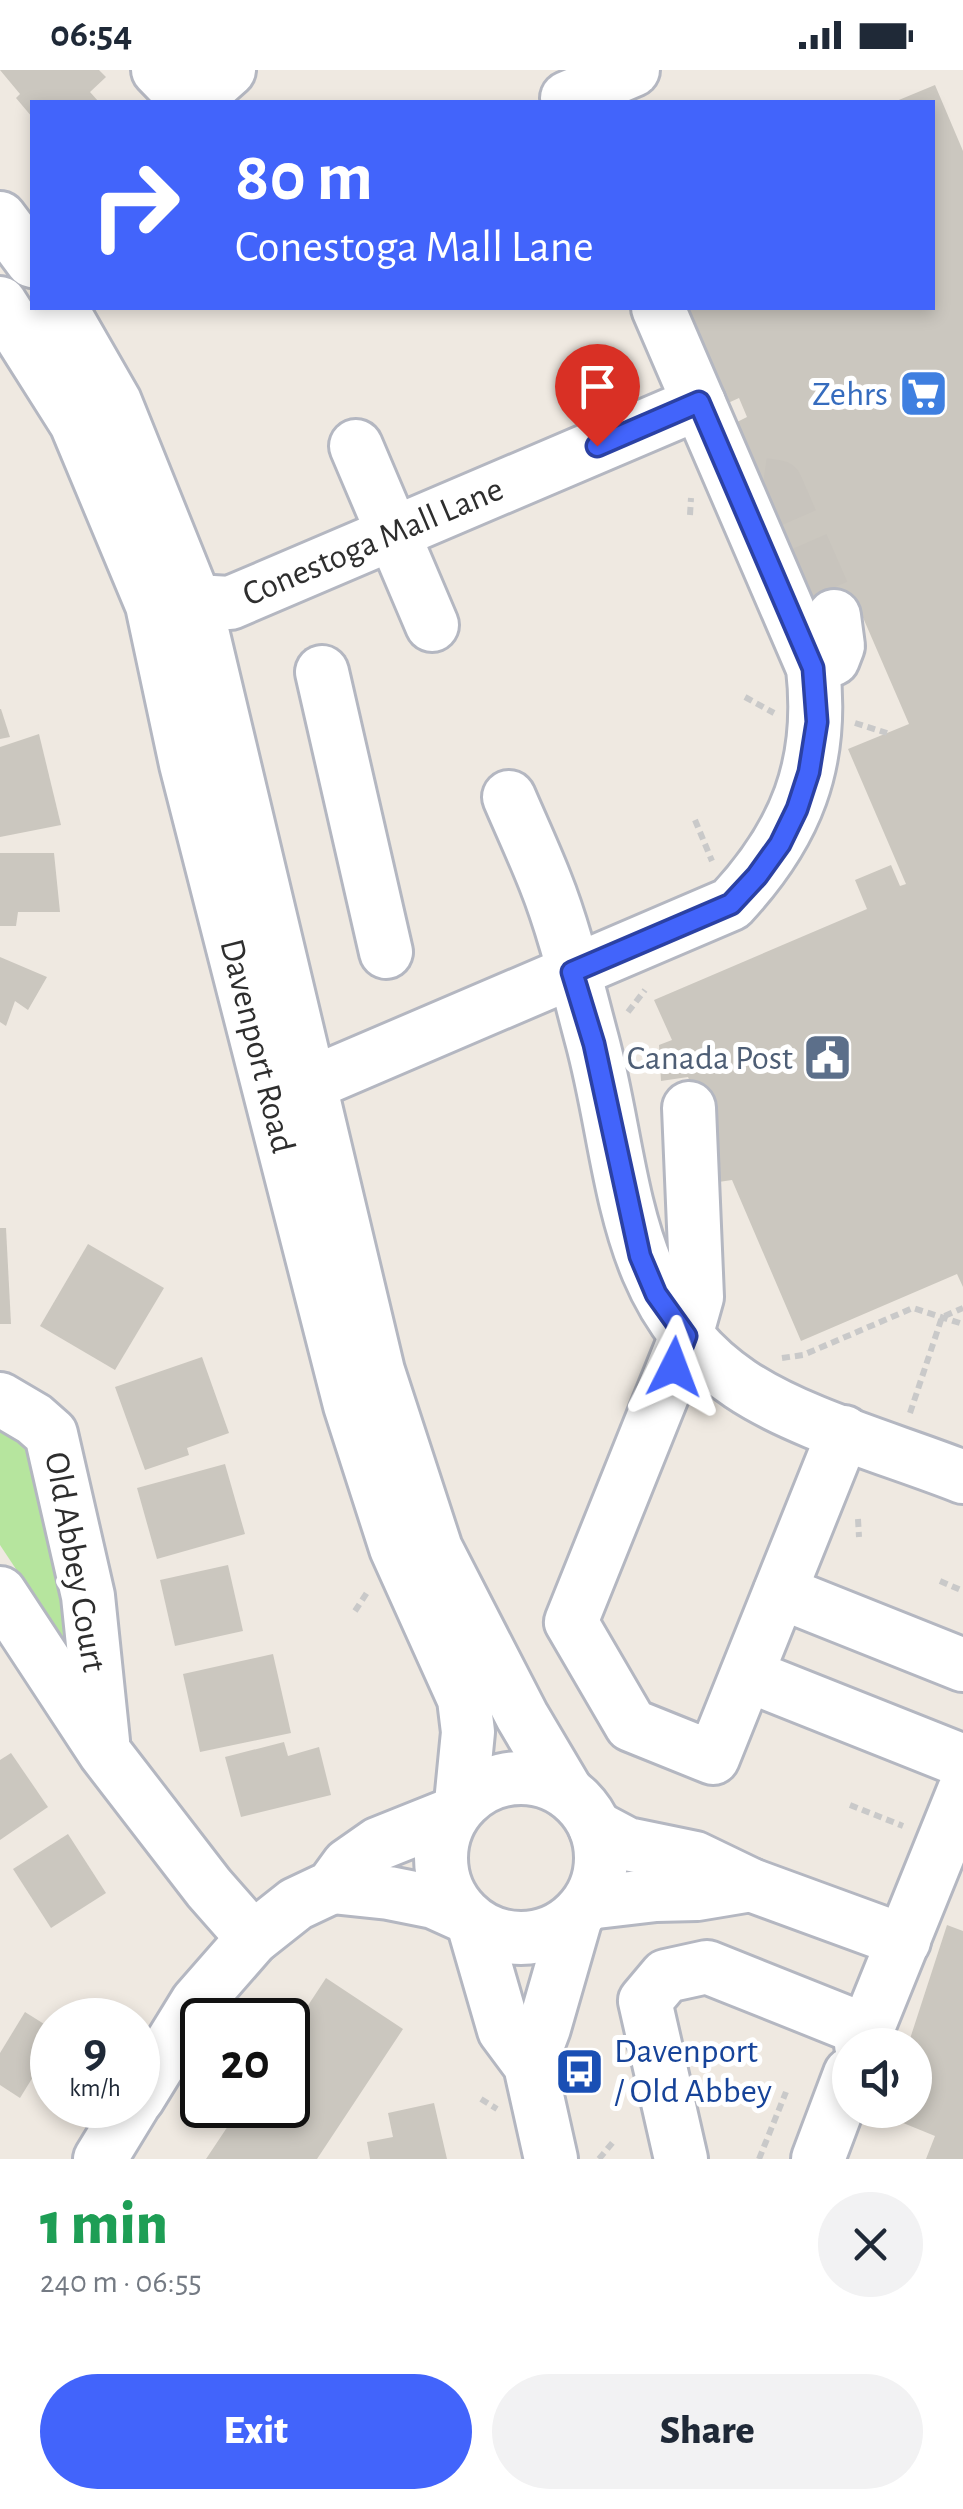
<!DOCTYPE html>
<meta charset="utf-8">
<style>
:root{--surface:#fff;--page:#f2f2f3;--text:#1f2937;--muted:#747a83;--accent:#4264fb}
body{margin:0;font-family:"Alegreya Sans",sans-serif;background:var(--page);color:var(--text);height:100vh;display:flex;flex-direction:column;font-size:38px;white-space:nowrap}
*{box-sizing:border-box;margin:0}
p{font-size:32px;color:var(--muted)}
.icon{flex:none;width:55px;height:55px;fill:none;stroke:currentColor;stroke-width:2;stroke-linecap:round;stroke-linejoin:round}
.map{position:relative;height:2089px;overflow:hidden}
.sheet{display:flex;flex-direction:column;background:var(--surface);flex:1}
.sheet>*{flex:none}
.banner{position:absolute;left:30px;top:30px;width:905px;height:210px;border-radius:0px;box-shadow:0 5px 15px #0003;background:#4264fb;color:#fff;overflow:hidden}
.tools{position:absolute;left:832px;top:1958px;display:grid;gap:20px}
.tools a{display:grid;place-items:center;width:100px;height:100px;border-radius:50%;background:var(--surface);box-shadow:0 5px 15px #0003;font-size:50px}
.speed{position:absolute;left:30px;top:1928px;display:flex;gap:20px;font-size:50px;font-weight:700;text-align:center}
.speed>*{display:grid;place-content:center;width:130px;height:130px;border-radius:50%;background:var(--surface);box-shadow:0 5px 15px #0003;line-height:1}
.speed small{font-size:25px;font-weight:400}
.speed .limit{border:5px solid #111;border-radius:15px;background:#fff;color:#111}
.pin{position:absolute;display:grid;place-items:center;width:85px;height:85px;color:#fff;margin:-102px -42px;border-radius:50% 50% 50% 0;rotate:-45deg;box-shadow:0 0 10px #0007}
.pin .icon{rotate:45deg}
.me{position:absolute;width:110px;margin:-55px;rotate:3deg;stroke-linejoin:round;filter:drop-shadow(0 0 8px #0008)}
.turn{display:flex;align-items:center;gap:35px;height:210px;padding:0 40px;font-size:45px}
.turn .icon{width:130px;height:130px;stroke-width:2.5}
.turn b{display:block;font-size:70px;line-height:85px}
.round{display:grid;place-items:center;flex:none;width:105px;height:105px;border-radius:52px;background:var(--page)}
.head{display:flex;align-items:center;justify-content:space-between;height:170px;padding:0 40px}
h1{font-size:60px;font-weight:800;line-height:75px;color:#1e9e55}
.primary-button{display:flex;gap:20px;margin-top:auto;padding:20px 40px}
.primary-button a{flex:1;height:115px;border-radius:60px;background:var(--accent);color:#fff;font-size:40px;font-weight:800;line-height:115px;text-align:center}
.primary-button a+a{background:var(--page);color:var(--text)}
.status{display:flex;justify-content:space-between;align-items:center;height:70px;padding:0 50px;background:var(--surface);direction:ltr}
.status svg{height:28px;fill:currentColor}
.map>svg:first-child{display:block}
</style>
<div class="status"><b>06:54</b><svg viewBox="0 0 49 12"><path d="M0 12V9h3v3zM5 12V6h3v6zM10 12V3h3v9zM15 12V0h3v12zM26 1h20v11H26zM47 4h2v5h-2z"/></svg></div>
<div class="map">
<svg width="963" height="2089" viewBox="0 0 963 2089">
<rect width="100%" height="100%" fill="#efe9e1"/>
<path fill="#b6e59e" d="M 0,1354 L 29,1380 L 73,1585 L 0,1475 Z"/>
<g fill="#cbc7bf">
<path d="M 0,0 L 99,0 L 106,7 L 90,22 L 98,31 L 96,32 L 32,32 L 32,47 L 16,28 L 20,24 Z"/>
<path d="M 935,15 L 963,81 L 963,1217 L 957,1204 L 801,1271 L 732,1110 L 705,1114 L 716,1073 L 688,1007 L 661,1011 L 659,975 L 672,970 L 654,930 L 867,839 L 855,810 L 891,795 L 900,816 L 906,814 L 848,679 L 909,654 L 858,536 L 822,551 L 737,352 L 747,347 L 739,328 L 728,333 L 687,238 L 932,238 L 932,32 L 894,32 Z"/>
<path d="M 0,639 L 1,639 L 10,667 L 0,669 Z"/>
<path d="M 39,664 L 61,755 L 0,767 L 0,677 Z"/>
<path d="M 0,783 L 54,783 L 60,842 L 18,842 L 16,856 L 0,856 Z"/>
<path d="M 0,887 L 47,907 L 28,940 L 15,931 L 6,956 L 0,952 Z"/>
<path d="M 0,1158 L 6,1158 L 11,1254 L 0,1254 Z"/>
<path d="M 88,1174 L 164,1218 L 115,1300 L 40,1256 Z"/>
<path d="M 202,1287 L 229,1363 L 187,1378 L 189,1385 L 145,1400 L 115,1317 Z"/>
<path d="M 225,1394 L 245,1464 L 157,1489 L 137,1418 Z"/>
<path d="M 228,1495 L 243,1561 L 175,1576 L 160,1510 Z"/>
<path d="M 273,1584 L 291,1663 L 200,1682 L 183,1604 Z"/>
<path d="M 284,1672 L 288,1686 L 319,1677 L 331,1725 L 241,1747 L 225,1687 Z"/>
<path d="M 11,1683 L 48,1737 L 0,1770 L 0,1690 Z"/>
<path d="M 68,1764 L 106,1823 L 51,1858 L 13,1799 Z"/>
<path d="M 947,1855 L 963,1861 L 963,2089 L 926,2089 L 935,2066 L 886,2046 L 888,2040 L 915,2040 L 915,1975 L 908,1975 Z"/>
<path d="M 326,1908 L 403,1959 L 317,2089 L 206,2089 L 242,2035 L 288,2035 L 288,1966 Z"/>
<path d="M 25,1942 L 52,1959 L 52,1976 L 20,2028 L 0,2015 L 0,1983 Z"/>
<path d="M 434,2033 L 447,2089 L 370,2089 L 367,2072 L 393,2067 L 388,2043 Z"/>
</g>
<g fill="none" stroke-linecap="round" stroke-linejoin="round">
<path stroke="#c8c4bd" stroke-width="52" stroke-dasharray="52 26" stroke-linecap="butt" d="M 763,414 L 777,416 L 834,546"/>
<defs>
<g id="minor">
<path d="M 158,0 L 189,32"/>
<path d="M 567,28 L 633,0"/>
<path d="M 193,32 L 229,0"/>
<path d="M 0,148 L 32,191"/>
<path d="M 0,233 L 76,353 L 152,535 L 186,694 L 350,1335 L 396,1478 L 464,1629 L 468,1662 L 461,1733"/>
<path d="M 61,238 L 115,332 L 195,531 L 378,1301 L 436,1479 L 522,1646 L 567,1722"/>
<path d="M 356,376 L 432,555"/>
<path d="M 163,534 L 195,531 L 230,533 L 699,333"/>
<path d="M 813,598 L 833,589 L 838,576 L 834,546"/>
<path d="M 322,602 L 386,882"/>
<path d="M 509,727 C 521,755 534,783 545,811 C 565,861 578,918 592,970 C 626,1096 619,1233 740,1314 C 799,1354 895,1380 963,1407"/>
<path d="M 280,1027 L 731,834 C 796,764 824,694 813,598 L 658,238"/>
<path d="M 689,1038 L 697,1227 L 686,1266 L 571,1552 L 631,1655 L 713,1688 L 844,1362"/>
<path d="M 0,1329 L 34,1349 L 51,1364 L 88,1526 L 103,1671"/>
<path d="M 780,1522 L 963,1595"/>
<path d="M 0,1523 L 105,1683 L 209,1818 L 253,1868"/>
<path d="M 747,1605 L 963,1691"/>
<circle cx="521" cy="1788" r="80"/>
<path d="M 595,1757 L 627,1774 L 695,1788 L 751,1815 L 904,1871"/>
<path d="M 332,1817 L 389,1823 L 434,1832 L 465,1846"/>
<path d="M 588,1833 L 656,1825 L 697,1824 L 751,1815"/>
<path d="M 473,1853 L 504,1960 L 530,1995 L 551,2089"/>
<path d="M 861,1975 L 963,1723"/>
<path d="M 530,1995 L 544,1958 L 576,1847"/>
<path d="M 138,2028 L 197,1932 L 253,1868 L 296,1834 L 332,1817 L 348,1795 L 378,1774 L 453,1744"/>
<path d="M 100,2089 L 133,2035"/>
<path d="M 681,2089 L 645,1931 L 666,1906 L 707,1897 L 867,1961"/>
<path d="M 818,2089 L 850,2004"/>
</g>
</defs>
<use href="#minor" stroke="#b4b7c1" stroke-width="58"/>
<g stroke="#c9c9c9" stroke-width="6" stroke-dasharray="8 5" stroke-linecap="butt">
<path d="M 690,445 L 691,428"/>
<path d="M 745,627 L 774,643"/>
<path d="M 855,653 L 887,663"/>
<path d="M 695,750 L 712,791"/>
<path d="M 628,942 L 645,920"/>
<path d="M 782,1288 L 803,1285 L 913,1238 L 963,1254"/>
<path d="M 910,1343 L 942,1247 L 963,1238"/>
<path d="M 858,1449 L 859,1467"/>
<path d="M 940,1511 L 963,1521"/>
<path d="M 355,1541 L 368,1521"/>
<path d="M 850,1735 L 903,1756"/>
<path d="M 481,2029 L 497,2039"/>
<path d="M 599,2089 L 613,2072"/>
<path d="M 759,2089 L 786,2022"/>
</g>
<use href="#minor" stroke="#fff" stroke-width="52"/>
</g>
<g fill="none" stroke-linecap="round" stroke-linejoin="round">
<defs>
<path id="route" d="M 597,376 L 699,332 L 813,598 L 817,652 L 809,702 L 797,739 L 780,774 L 757,806 L 731,834 L 572,902 L 594,974 L 640,1186 L 656,1224 L 686,1266 L 674,1297"/>
</defs>
<use href="#route" stroke="#2b41a3" stroke-width="25"/>
<use href="#route" stroke="#4264fb" stroke-width="18"/>
</g>
<defs>
<symbol id="supermarket-square" viewBox="-11 -11 22 22"><rect x="-9" y="-9" width="18" height="18" rx="4" fill="#3f7fe0" stroke="#fff"/><path d="M-6-5.5h2.5l.6 2H6L4.5 2H-2.5L-4.4-4H-6ZM-1.5 3.2a1.3 1.3 0 1 0 .1 0ZM3 3.2a1.3 1.3 0 1 0 .1 0Z" fill="#fff"/></symbol>
<symbol id="civic-square" viewBox="-11 -11 22 22"><rect x="-9" y="-9" width="18" height="18" rx="4" fill="#5c6f8a" stroke="#fff"/><path d="M-.6-6.5H3V-4.5H.6V-3L4-1V1h2V6H-6V1h2V-1L-.6-3ZM-1.2 2.5V6h2.4V2.5Z" fill="#fff"/></symbol>
<symbol id="bus-square" viewBox="-11 -11 22 22"><rect x="-9" y="-9" width="18" height="18" rx="4" fill="#1a4fb4" stroke="#fff"/><path d="M-5-6H5V4H4V6H2V4H-2V6H-4V4H-5ZM-3.5-4V0h7V-4ZM-3.5 1.2v1.5H-2V1.2ZM2 1.2v1.5H3.5V1.2Z" fill="#fff"/></symbol>
</defs>
<g fill-rule="evenodd">
<use href="#supermarket-square" x="896" y="296" width="55" height="55"/>
<use href="#civic-square" x="800" y="960" width="55" height="55"/>
<use href="#bus-square" x="552" y="1974" width="55" height="55"/>
</g>
<g text-anchor="middle" dominant-baseline="central" stroke-width="10" stroke-linejoin="round" paint-order="stroke">
<g font-size="35" fill="#366cbe" stroke="#fff" text-anchor="end">
<text x="888" y="324">Zehrs</text>
</g>
<g font-size="35" fill="#2e2e2e" stroke="#fff">
<text transform="translate(373 472) rotate(-23)">Conestoga Mall Lane</text>
<text transform="translate(257 976) rotate(76)">Davenport Road</text>
<text transform="translate(75 1492) rotate(80)">Old Abbey Court</text>
</g>
<g font-size="35" fill="#4e5e75" stroke="#fff" text-anchor="end">
<text x="793" y="988">Canada Post</text>
</g>
<g font-size="35" fill="#164399" stroke="#fff" text-anchor="start">
<text x="614" y="1981">Davenport<tspan x="614" dy="40">/ Old Abbey</tspan></text>
</g>
</g>
</svg>
<div class="tools">
<a><svg class="icon" aria-label="sound" viewBox="0 0 24 24"><path d="M4 9h4l5-4v14l-5-4H4zM17 9q2 3 0 6"/></svg></a>
</div>
<div class="speed"><div>9<small>km/h</small></div><div class="limit">20</div></div>
<div class="pin" style="left:597px;top:376px;background:#d93025"><svg class="icon" aria-label="arrive" viewBox="0 0 24 24"><path d="M6 21V4h12l-3 4 3 4H6"/></svg></div>
<svg class="me" style="left:674px;top:1297px" viewBox="-20 -20 40 40"><path d="M0-17L14 15 0 8-14 15z" fill="#4264fb" stroke="#fff" stroke-width="4"/></svg>
<div class="banner">
<div class="turn"><svg class="icon" aria-label="right" viewBox="0 0 24 24"><path d="M7 20v-9h11M14 6l5 5-5 5"/></svg><div><b>80 m</b>Conestoga Mall Lane</div></div>
</div>
</div>
<section class="sheet">
<div class="head"><div><h1>1 min</h1><p>240 m · 06:55</p></div><a class="round"><svg class="icon" aria-label="close" viewBox="0 0 24 24"><path d="M6 6l12 12M18 6L6 18"/></svg></a></div>
<div class="primary-button"><a>Exit</a><a>Share</a></div>
</section>
